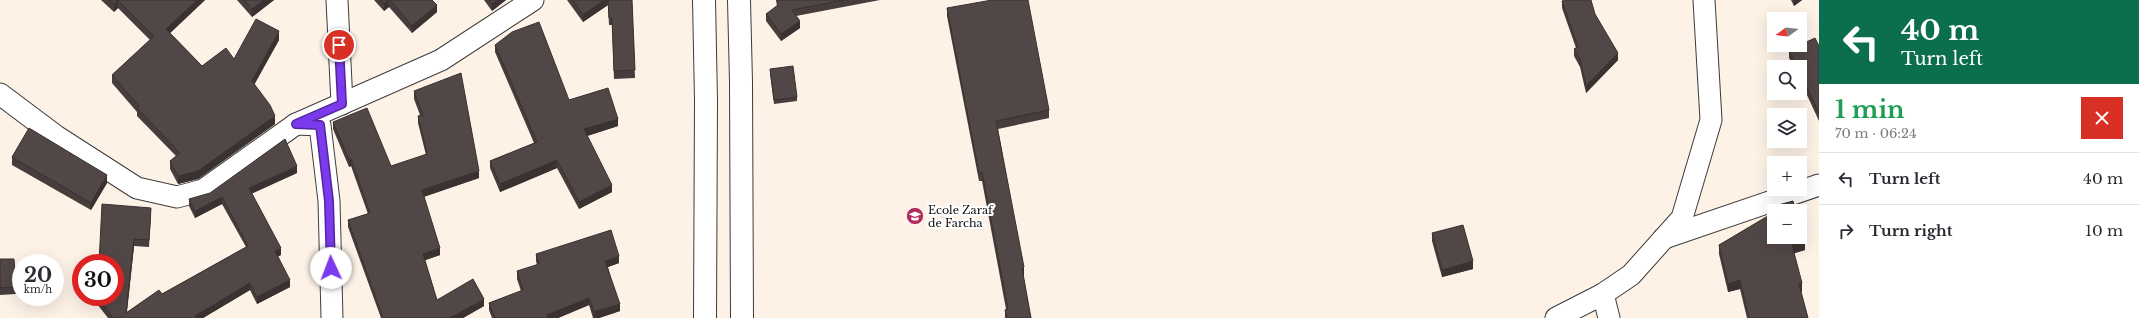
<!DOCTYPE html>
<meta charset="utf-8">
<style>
:root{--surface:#fff;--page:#f2f2f3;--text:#2b2b33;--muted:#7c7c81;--line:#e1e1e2}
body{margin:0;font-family:"Libre Baskerville",serif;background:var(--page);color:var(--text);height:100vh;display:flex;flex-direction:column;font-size:15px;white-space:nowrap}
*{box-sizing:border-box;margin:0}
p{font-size:13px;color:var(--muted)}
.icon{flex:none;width:22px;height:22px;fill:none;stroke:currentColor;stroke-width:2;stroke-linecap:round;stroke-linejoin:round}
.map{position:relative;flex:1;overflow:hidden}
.side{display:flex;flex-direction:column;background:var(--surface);width:320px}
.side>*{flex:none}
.top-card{background:#0b6e4f;color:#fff;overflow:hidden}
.needle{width:26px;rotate:255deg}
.buttons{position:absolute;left:1767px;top:12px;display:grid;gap:8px}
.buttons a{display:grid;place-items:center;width:40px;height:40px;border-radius:0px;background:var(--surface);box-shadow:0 4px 16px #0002;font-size:20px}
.speed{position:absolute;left:12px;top:254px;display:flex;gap:8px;font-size:20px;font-weight:700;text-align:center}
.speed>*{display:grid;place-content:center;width:52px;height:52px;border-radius:50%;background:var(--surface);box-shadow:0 4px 16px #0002;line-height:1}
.speed small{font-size:10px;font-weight:400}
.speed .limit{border:6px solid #d22;background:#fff;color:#111}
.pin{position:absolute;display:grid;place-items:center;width:34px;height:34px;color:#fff;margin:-17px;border:2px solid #fff;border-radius:50%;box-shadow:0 1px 4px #0007}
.me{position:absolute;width:44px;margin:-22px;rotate:358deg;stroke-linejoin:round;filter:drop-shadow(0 0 3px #0008)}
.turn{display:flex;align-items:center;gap:14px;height:84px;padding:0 16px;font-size:18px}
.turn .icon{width:52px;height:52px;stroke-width:2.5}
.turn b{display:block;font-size:28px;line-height:34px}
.round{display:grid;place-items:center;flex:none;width:42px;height:42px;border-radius:0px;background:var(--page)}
.overview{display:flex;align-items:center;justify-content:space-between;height:68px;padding:0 16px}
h1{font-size:24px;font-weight:700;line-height:30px;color:#1e9e55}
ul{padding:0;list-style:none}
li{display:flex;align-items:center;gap:12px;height:52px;padding:0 16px;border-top:1px solid var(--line)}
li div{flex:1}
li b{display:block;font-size:15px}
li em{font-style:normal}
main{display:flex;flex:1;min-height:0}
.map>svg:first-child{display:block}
</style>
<main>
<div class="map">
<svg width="1819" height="318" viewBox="0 0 1819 318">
<rect width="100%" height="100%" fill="#fef2e7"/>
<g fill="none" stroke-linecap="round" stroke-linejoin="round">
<defs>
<g id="minor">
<path d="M 337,0 L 342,104"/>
<path d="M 0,94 L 56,136 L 137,188 L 177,197 L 203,190 L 296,124 L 441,60 L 533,0"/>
<path d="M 296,124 L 320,125 L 329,201 L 332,318"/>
<path d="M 1664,238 L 1819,185"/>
<path d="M 1603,294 L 1609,318"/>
<path d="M 1556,318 L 1603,294 L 1631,275 L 1682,218 L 1711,120 L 1704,0"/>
</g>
<g id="tertiary">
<path d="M 704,0 L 706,100 L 705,318"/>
<path d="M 739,0 L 741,82 L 742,318"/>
</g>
</defs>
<use href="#minor" stroke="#3c3c3c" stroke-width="23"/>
<use href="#tertiary" stroke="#3c3c3c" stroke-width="24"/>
<use href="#minor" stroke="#fff" stroke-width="21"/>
<use href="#tertiary" stroke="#fff" stroke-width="22"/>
</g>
<g fill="#463d3c">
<path d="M 101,0 L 205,0 L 170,33 L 202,66 L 234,59 L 279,40 L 254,84 L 275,124 L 198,179 L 178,184 L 170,169 L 170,161 L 176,156 L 137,116 L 137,112 L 112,83 L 112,75 L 150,40 L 118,8 L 114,12 Z"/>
<path d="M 237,0 L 274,0 L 252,17 Z"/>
<path d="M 374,0 L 432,0 L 437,12 L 412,33 L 389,7 L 384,11 Z"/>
<path d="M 484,0 L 506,0 L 492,11 Z"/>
<path d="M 567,0 L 632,0 L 635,78 L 614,79 L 612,25 L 609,25 L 608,5 L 583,22 Z"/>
<path d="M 776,0 L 880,0 L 796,16 L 800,28 L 781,41 L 766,21 L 766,14 L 777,6 Z"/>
<path d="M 1791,0 L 1802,0 L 1794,6 Z"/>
<path d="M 1562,1 L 1595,14 L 1618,60 L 1586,93 L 1580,67 L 1574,56 L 1574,49 L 1576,48 L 1562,8 Z"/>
<path d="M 947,8 L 1049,110 L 1049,118 L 998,129 L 1024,276 L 1023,276 L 1031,318 L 1005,318 L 1005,310 L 1006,309 L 982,181 L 979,181 L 947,16 Z"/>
<path d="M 495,45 L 569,100 L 618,126 L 587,136 L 612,192 L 579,209 L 557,168 L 500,192 L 490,168 L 490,161 L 534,143 L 495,52 Z"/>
<path d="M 1819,46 L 1819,121 L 1800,80 L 1800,67 L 1794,67 L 1789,58 L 1789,50 Z"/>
<path d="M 770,69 L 797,97 L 797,101 L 774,104 L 770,73 Z"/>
<path d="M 414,91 L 479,178 L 424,197 L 440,255 L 425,260 L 437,300 L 484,306 L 463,318 L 381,318 L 348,227 L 348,220 L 368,214 L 351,166 L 349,167 L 333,129 L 333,122 L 391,166 L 426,155 L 418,123 L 418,116 L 420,115 L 414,99 Z"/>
<path d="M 12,157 L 107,183 L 91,210 L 12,165 Z"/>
<path d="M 297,173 L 252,193 L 281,255 L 278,256 L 290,287 L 257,304 L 250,290 L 203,318 L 108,318 L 97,304 L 97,297 L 115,263 L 151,215 L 149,247 L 134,246 L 127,312 L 162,294 L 246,247 L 222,204 L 195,218 L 189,206 L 189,199 Z"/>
<path d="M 1771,207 L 1805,250 L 1794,253 L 1802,292 L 1801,292 L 1808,318 L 1747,318 L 1740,289 L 1728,292 L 1719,254 L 1719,245 L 1771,214 Z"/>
<path d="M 1432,233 L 1473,269 L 1442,277 L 1432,241 Z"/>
<path d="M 536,254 L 619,263 L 608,267 L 620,311 L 599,318 L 593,318 L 589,305 L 558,318 L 492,318 L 489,310 L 489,303 L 521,291 L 517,279 L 517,271 L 537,265 L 536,261 Z"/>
<path d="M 0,259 L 16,287 L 16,294 L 0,295 Z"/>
</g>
<g fill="#393231">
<path d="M 118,0 L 118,8 L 114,12 L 114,4 Z"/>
<path d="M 197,0 L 205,0 L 166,37 L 166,29 Z"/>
<path d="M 264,0 L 274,0 L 252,17 L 252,9 Z"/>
<path d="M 389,0 L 389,7 L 384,11 L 384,4 Z"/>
<path d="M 498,0 L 506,0 L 492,11 L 492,4 Z"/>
<path d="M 604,0 L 608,0 L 608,5 L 583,22 L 583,15 Z"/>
<path d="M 1794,0 L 1802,0 L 1794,6 Z"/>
<path d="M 437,5 L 437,12 L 412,33 L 412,26 Z"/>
<path d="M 800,21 L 800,28 L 781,41 L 781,34 Z"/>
<path d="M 279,31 L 279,40 L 252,89 L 252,81 Z"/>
<path d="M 1618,53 L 1618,60 L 1586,93 L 1586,86 Z"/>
<path d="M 275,116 L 275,124 L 198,179 L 178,184 L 178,176 Z"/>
<path d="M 618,119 L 618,126 L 584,137 L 584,129 Z"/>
<path d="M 351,159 L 351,166 L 349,167 L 349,160 Z"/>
<path d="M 557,160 L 557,168 L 500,192 L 500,184 Z"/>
<path d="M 297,166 L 297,173 L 249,195 L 249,188 Z"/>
<path d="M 479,171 L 479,178 L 422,197 L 422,190 Z"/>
<path d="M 107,175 L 107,183 L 91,210 L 91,203 Z"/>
<path d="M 612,185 L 612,192 L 579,209 L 579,202 Z"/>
<path d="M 222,197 L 222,204 L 195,218 L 195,211 Z"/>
<path d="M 134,239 L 134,246 L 126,318 L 126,313 Z"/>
<path d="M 1805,241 L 1805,250 L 1792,254 L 1792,245 Z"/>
<path d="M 281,248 L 281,255 L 275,258 L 275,251 Z"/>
<path d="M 440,248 L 440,255 L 423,261 L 423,254 Z"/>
<path d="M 619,256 L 619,263 L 605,268 L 605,261 Z"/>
<path d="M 1473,261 L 1473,269 L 1442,277 L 1442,270 Z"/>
<path d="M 1024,267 L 1024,276 L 1022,276 L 1022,268 Z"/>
<path d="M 290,280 L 290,287 L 257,304 L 257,297 Z"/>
<path d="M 1740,280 L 1740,289 L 1728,292 L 1728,284 Z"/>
<path d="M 250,283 L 250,290 L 203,318 L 195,318 L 195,316 Z"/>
<path d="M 1802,283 L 1802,292 L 1799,293 L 1799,284 Z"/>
<path d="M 589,298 L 589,305 L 558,318 L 547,318 L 547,315 Z"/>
<path d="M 484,299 L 484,306 L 463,318 L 450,318 Z"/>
<path d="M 620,304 L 620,311 L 599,318 L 594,318 L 594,312 Z"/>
</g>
<g fill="#514746" stroke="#393231">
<path d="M 109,0 L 118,0 L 114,4 Z"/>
<path d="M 118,0 L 197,0 L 166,29 L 202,66 L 226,48 L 234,59 L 256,19 L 279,31 L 252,81 L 270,105 L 275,116 L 198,171 L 178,176 L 170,161 L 180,153 L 137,108 L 139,106 L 112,75 L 154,36 Z"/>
<path d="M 244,0 L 264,0 L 252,9 Z"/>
<path d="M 380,0 L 389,0 L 384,4 Z"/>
<path d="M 390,0 L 432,0 L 437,5 L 412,26 Z"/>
<path d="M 489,0 L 498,0 L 492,4 Z"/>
<path d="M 573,0 L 604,0 L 583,15 Z"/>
<path d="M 608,0 L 632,0 L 635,70 L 614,71 L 612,18 L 609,18 Z"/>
<path d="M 777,0 L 844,0 L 792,10 L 800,21 L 781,34 L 766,14 L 778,5 Z"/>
<path d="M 992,0 L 1028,0 L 1049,110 L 996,121 L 1024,267 L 1022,268 L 1031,318 L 1007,318 L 1005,310 L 1008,309 L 982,172 L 979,173 L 947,8 Z"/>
<path d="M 1566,0 L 1591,0 L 1595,14 L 1618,53 L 1586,86 L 1580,59 L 1574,49 L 1578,47 L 1562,1 Z"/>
<path d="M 539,22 L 569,100 L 608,88 L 618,119 L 584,129 L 612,185 L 579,202 L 557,160 L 500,184 L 490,161 L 537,142 L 495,45 L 512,32 Z"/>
<path d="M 1815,38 L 1819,46 L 1819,113 L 1800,73 L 1800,67 L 1797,67 L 1789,50 Z"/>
<path d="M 793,66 L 797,97 L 774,100 L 770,69 Z"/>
<path d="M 461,73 L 479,171 L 422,190 L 440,248 L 423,254 L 437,300 L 473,279 L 484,299 L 450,318 L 383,318 L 348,220 L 370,213 L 351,159 L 349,160 L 333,122 L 367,108 L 391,166 L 427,154 L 418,116 L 423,115 L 414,91 Z"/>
<path d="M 29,128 L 107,175 L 91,203 L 12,157 Z"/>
<path d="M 285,139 L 297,166 L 249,188 L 281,248 L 275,251 L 290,280 L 257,297 L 250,283 L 195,316 L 197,318 L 113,318 L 97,297 L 115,297 L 115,263 L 99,263 L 102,204 L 151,208 L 149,240 L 134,239 L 126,313 L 159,290 L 162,294 L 248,246 L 222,197 L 195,211 L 189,199 L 210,193 Z"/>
<path d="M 1793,201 L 1796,211 L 1774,211 L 1774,237 L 1800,237 L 1800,225 L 1805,241 L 1792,245 L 1802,283 L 1799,284 L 1808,318 L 1749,318 L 1740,280 L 1728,284 L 1719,245 L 1773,213 L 1771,207 Z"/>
<path d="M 1463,225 L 1473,261 L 1442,270 L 1432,233 Z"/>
<path d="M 611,230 L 619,256 L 605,261 L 620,304 L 594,312 L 589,298 L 547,315 L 548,318 L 495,318 L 489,303 L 523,290 L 517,271 L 539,264 L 536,254 Z"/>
<path d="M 0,259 L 14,259 L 16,287 L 0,288 Z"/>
</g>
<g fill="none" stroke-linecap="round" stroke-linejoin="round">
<defs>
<path id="route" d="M 331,268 L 329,201 L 320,125 L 296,124 L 342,104 L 339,45"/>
</defs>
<use href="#route" stroke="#51269a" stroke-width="10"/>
<use href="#route" stroke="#7c3aed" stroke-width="7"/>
</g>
<defs>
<symbol id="school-disc" viewBox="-11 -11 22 22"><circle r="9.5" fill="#b12a5d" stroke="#fff"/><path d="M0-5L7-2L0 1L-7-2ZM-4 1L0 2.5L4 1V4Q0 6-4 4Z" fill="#fff"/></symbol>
</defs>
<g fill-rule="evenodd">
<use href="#school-disc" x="905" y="206" width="20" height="20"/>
</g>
<g text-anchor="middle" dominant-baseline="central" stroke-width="4" stroke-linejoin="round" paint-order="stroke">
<g font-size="11" fill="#090909" stroke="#fff" text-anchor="start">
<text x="928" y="210">Ecole Zaraf<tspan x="928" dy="13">de Farcha</tspan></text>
</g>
</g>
</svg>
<div class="buttons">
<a><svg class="needle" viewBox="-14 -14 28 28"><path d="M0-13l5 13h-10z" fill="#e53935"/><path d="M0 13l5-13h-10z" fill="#7c7c81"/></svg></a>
<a><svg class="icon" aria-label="search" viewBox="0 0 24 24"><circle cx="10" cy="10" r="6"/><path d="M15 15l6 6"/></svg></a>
<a><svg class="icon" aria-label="layers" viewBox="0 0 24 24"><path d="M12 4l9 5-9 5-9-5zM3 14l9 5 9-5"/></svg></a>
<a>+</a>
<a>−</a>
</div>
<div class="speed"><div>20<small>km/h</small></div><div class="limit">30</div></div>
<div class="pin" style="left:339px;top:45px;background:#d93025"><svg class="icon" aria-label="arrive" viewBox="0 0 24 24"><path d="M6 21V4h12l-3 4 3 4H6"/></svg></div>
<svg class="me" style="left:331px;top:268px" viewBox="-20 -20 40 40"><circle r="19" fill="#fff"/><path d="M0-13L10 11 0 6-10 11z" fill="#7c3aed"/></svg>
</div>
<section class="side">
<div class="top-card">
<div class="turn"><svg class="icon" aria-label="left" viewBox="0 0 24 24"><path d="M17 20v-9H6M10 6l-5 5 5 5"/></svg><div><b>40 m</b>Turn left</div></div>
</div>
<div class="overview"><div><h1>1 min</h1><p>70 m · 06:24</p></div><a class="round" style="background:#d93025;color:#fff"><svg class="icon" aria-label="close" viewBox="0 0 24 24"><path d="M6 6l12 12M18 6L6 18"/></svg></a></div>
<ul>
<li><svg class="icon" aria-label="left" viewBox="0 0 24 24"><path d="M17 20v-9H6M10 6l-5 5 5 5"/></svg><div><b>Turn left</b></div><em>40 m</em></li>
<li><svg class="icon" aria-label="right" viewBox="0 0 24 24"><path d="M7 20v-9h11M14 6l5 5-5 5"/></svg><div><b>Turn right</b></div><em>10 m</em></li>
</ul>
</section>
</main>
